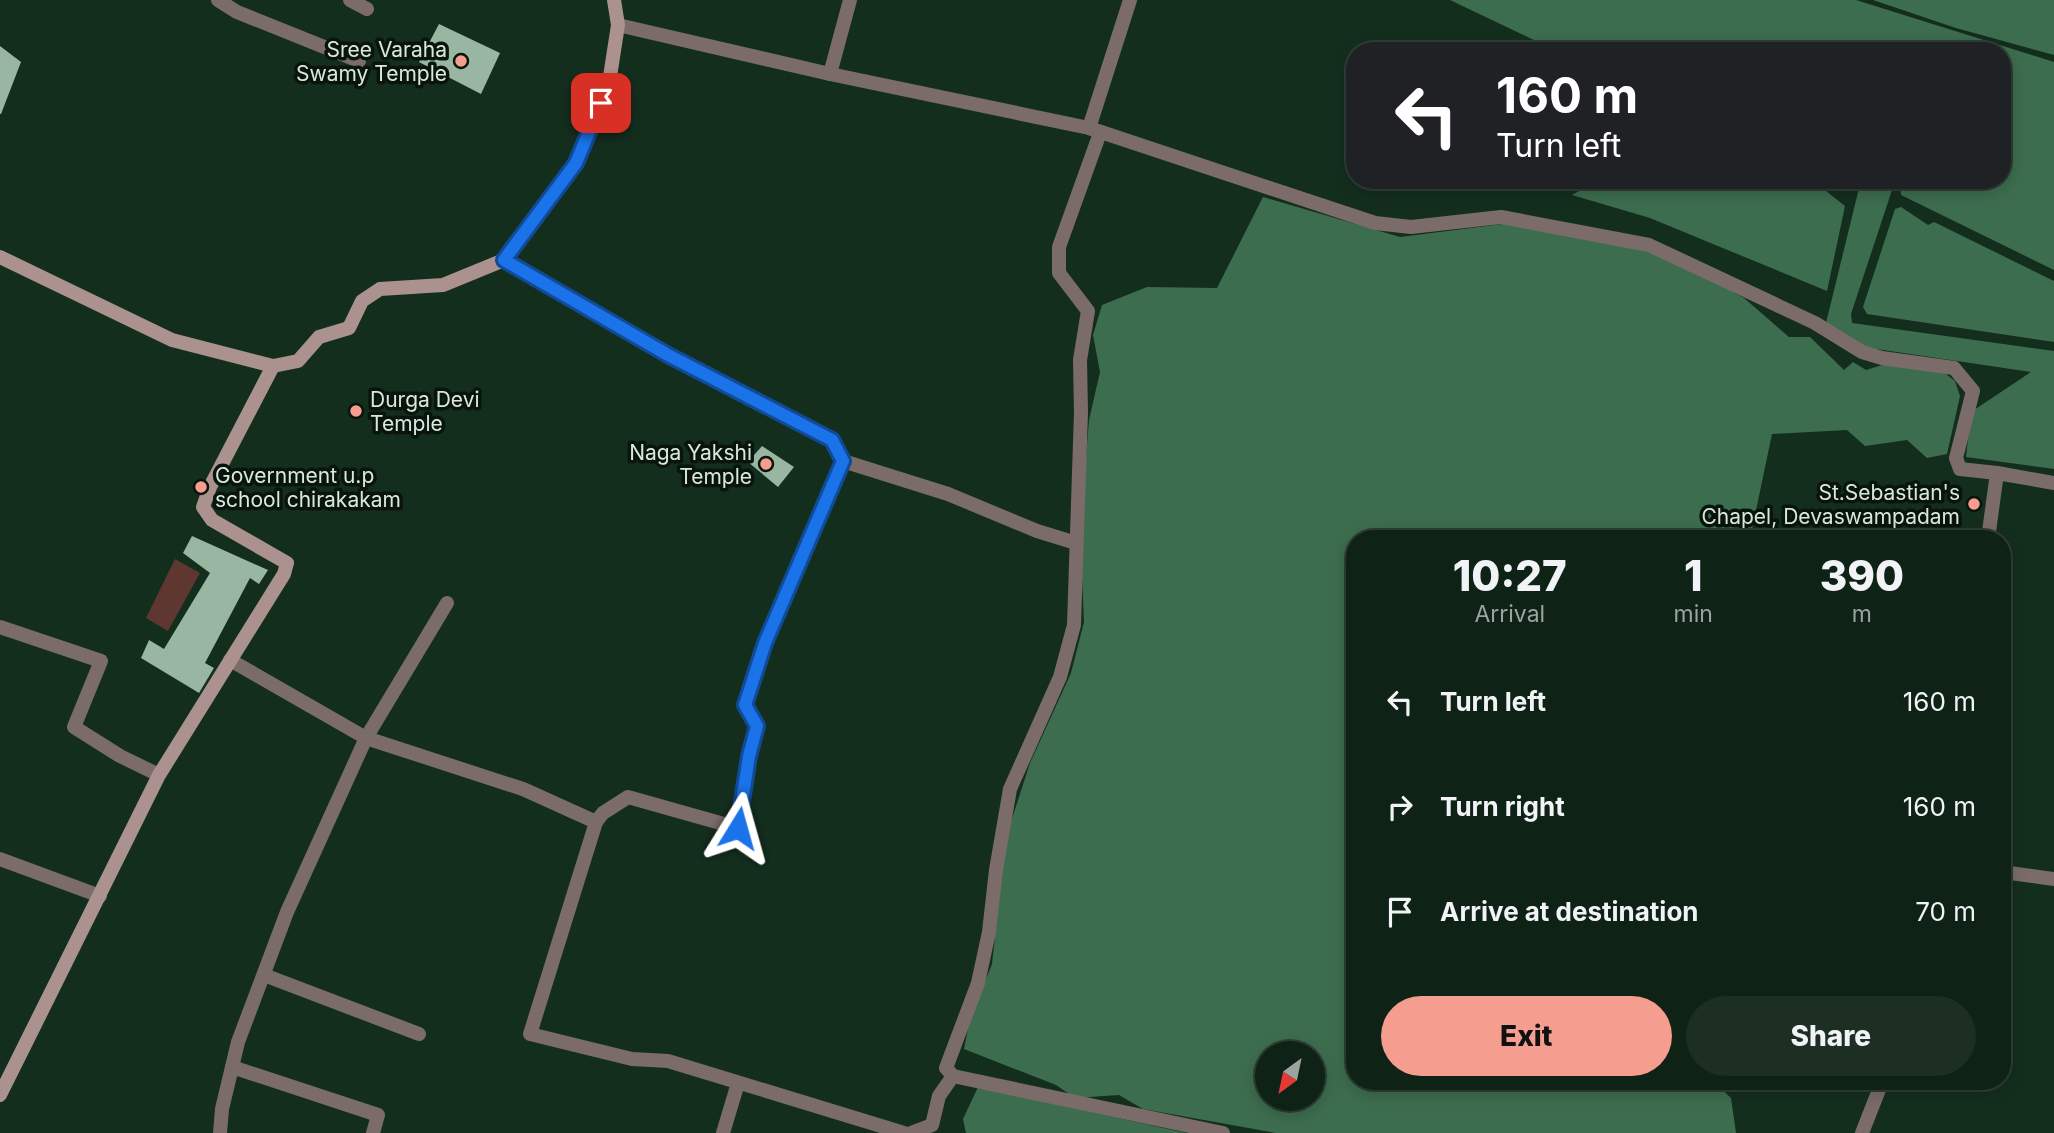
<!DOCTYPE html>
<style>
:root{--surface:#0f2216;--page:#1d2f23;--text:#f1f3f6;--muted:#9ba4a1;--line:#2f3f35;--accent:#f59d8f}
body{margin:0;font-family:Inter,sans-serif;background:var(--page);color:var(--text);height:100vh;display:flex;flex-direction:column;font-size:26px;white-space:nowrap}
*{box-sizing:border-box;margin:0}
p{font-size:23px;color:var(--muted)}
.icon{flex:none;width:38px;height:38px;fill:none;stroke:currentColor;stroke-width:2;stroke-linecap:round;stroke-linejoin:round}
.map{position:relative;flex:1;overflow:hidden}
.sheet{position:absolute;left:1346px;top:530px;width:665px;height:560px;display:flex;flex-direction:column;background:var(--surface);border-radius:28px;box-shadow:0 4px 18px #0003,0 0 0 2px var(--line)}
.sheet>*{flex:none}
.hud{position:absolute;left:1346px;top:42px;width:665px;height:147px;border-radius:28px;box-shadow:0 4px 18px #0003,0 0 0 2px var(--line);background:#202124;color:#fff;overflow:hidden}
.needle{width:46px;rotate:213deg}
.fabs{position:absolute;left:1255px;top:1041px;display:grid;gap:14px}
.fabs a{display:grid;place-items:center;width:70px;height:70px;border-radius:50%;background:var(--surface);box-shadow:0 4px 18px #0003,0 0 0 2px var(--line);font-size:35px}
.pin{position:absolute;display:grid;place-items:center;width:60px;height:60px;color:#fff;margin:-30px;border-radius:14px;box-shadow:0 4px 10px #0006}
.me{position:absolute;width:77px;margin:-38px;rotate:8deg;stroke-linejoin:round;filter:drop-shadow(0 0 5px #0008)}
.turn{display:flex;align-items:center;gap:24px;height:147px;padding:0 35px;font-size:32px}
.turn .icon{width:91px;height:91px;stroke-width:2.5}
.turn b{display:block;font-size:49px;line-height:60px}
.eta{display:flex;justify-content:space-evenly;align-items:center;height:119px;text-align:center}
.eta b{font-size:42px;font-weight:800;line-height:49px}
.action{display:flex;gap:14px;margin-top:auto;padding:14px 35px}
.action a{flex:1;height:80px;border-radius:42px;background:var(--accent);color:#111;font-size:28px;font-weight:800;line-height:80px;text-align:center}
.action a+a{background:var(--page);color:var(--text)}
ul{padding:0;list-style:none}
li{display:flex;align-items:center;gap:21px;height:105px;padding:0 35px}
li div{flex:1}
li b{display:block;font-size:26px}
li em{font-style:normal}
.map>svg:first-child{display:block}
</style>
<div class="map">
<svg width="2054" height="1133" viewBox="0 0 2054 1133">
<rect width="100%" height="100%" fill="#142e1e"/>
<path fill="#5e3731" d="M 175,559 L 200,573 L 168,631 L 146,618 Z"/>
<g fill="#3d6d4f" fill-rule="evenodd">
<path d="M 1450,0 L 1856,0 L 2054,62 L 2054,270 L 1901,195 L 1900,180 L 2002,180 L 2002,51 L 1541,51 L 1540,43 Z"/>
<path d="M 1873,0 L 2054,0 L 2054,55 L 1956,28 Z"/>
<path d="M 1586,180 L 1812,180 L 1845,206 L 1827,291 L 1650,218 L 1572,195 L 1586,187 Z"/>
<path d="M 1861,180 L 1893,180 L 1893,187 L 1851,314 L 1852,323 L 2054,351 L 2054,469 L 1966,457 L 1971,412 L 2031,372 L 1863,347 L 1826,323 Z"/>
<path d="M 1263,197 L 1400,237 L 1511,223 L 1654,249 L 1744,298 L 1789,337 L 1810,337 L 1844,370 L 1853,362 L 1866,370 L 1895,361 L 1946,374 L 1955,381 L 1960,396 L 1947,454 L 1927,458 L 1907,440 L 1865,446 L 1847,430 L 1772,434 L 1750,539 L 1354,539 L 1354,1082 L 1714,1082 L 1731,1098 L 1736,1133 L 1276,1133 L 1143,1109 L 1119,1095 L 1075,1098 L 1056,1085 L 964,1049 L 970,1019 L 992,964 L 1006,837 L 1030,763 L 1071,673 L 1084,622 L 1080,530 L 1089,420 L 1100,372 L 1093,335 L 1102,305 L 1147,287 L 1217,288 ZM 1267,1054 L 1312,1054 L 1312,1099 L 1267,1099 Z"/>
<path d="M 1901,207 L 1928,225 L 1934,222 L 2054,281 L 2054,342 L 1867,314 L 1863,307 L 1895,209 Z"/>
<path d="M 978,1087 L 1186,1133 L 966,1133 L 963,1119 Z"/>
</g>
<g fill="#98b6a1">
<path d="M 439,24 L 500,53 L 481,94 L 419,62 Z"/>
<path d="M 0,46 L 21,62 L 1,114 L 0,114 Z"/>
<path d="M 762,446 L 794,467 L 778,487 L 748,462 Z"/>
<path d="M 192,536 L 268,570 L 259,584 L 250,578 L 205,663 L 214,668 L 199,693 L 141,658 L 149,640 L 164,649 L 210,573 L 183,553 Z"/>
</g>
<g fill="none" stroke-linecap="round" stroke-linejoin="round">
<g stroke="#7b6c69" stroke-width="14">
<path d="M 218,0 L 237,12 L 359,61"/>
<path d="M 350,0 L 367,9"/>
<path d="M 618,25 L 830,74 L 1089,128 L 1375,223 L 1411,227 L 1501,217 L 1649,245 L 1815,323 L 1862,352 L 1882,358 L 1954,368 L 1973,391 L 1956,458 L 1960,469 L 1997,473 L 1988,539"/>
<path d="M 830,74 L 850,0"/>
<path d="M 1089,128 L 1130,0"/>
<path d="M 504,260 L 668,355 L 832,440 L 843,461"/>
<path d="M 1997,473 L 2054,483"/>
<path d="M 0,627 L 101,661 L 74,727 L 120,756 L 159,775"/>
<path d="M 230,660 L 366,738 L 523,789 L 596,822 L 530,1034 L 632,1059 L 668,1061 L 904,1133"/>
<path d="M 596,822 L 603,813 L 628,797 L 738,828 L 749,756 L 757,726 L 745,705 L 765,644 L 843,461 L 948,494 L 1037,531 L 1076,543"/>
<path d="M 0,859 L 100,896"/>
<path d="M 2002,872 L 2054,879"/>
<path d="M 264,975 L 419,1034"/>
<path d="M 232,1067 L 378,1115 L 373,1133"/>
<path d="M 953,1076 L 946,1068 L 978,983 L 989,932 L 996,870 L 1010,789 L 1060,677 L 1074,625 L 1081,412 L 1080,360 L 1088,311 L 1059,273 L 1059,247 L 1100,133"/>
<path d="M 220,1133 L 222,1109 L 238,1042 L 287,912 L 366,738 L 447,603"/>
<path d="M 723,1133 L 738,1083"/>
<path d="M 911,1133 L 932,1125 L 939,1096 L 953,1076 L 1223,1133"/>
<path d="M 1862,1133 L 1882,1082"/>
</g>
<g stroke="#ab928e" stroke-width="14">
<path d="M 0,257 L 172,340 L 273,366 L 298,361 L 319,337 L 349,328 L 362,301 L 380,289 L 443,285 L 504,260 L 576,163 L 609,83 L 618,25 L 614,0"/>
<path d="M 0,1095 L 159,775 L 284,574 L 287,563 L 212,520 L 203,507 L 210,487 L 273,366"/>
</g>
</g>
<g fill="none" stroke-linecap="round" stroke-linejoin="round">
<defs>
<path id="route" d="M 601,103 L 576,163 L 504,260 L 668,355 L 832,440 L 843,461 L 765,643 L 745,705 L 757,726 L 749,756 L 738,828"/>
</defs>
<use href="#route" stroke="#114b97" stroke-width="18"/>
<use href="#route" stroke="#1a73e8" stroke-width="12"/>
</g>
<g fill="#f59d8f" stroke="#09140c" stroke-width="2.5">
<circle cx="461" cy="61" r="7"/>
<circle cx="356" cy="411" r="7"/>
<circle cx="766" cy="464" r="7"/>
<circle cx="201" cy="487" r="7"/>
<circle cx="1974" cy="504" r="7"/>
</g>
<g text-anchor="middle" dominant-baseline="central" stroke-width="7" stroke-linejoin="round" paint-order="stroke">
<g font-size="21" fill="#d9e8dd" stroke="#09140c" text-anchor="end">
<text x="447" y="49">Sree Varaha<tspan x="447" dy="24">Swamy Temple</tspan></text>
<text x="370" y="399" text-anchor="start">Durga Devi<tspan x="370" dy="24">Temple</tspan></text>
<text x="752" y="452">Naga Yakshi<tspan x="752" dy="24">Temple</tspan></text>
<text x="215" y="475" text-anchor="start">Government u.p<tspan x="215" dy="24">school chirakakam</tspan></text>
<text x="1960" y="492">St.Sebastian's<tspan x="1960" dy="24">Chapel, Devaswampadam</tspan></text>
</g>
</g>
</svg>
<div class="fabs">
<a><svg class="needle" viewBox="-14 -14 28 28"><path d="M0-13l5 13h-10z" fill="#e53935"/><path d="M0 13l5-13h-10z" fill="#9ba4a1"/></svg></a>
</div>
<div class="pin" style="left:601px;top:103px;background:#d93025"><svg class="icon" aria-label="arrive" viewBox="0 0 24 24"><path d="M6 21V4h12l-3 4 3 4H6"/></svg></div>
<svg class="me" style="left:738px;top:828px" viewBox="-20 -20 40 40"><path d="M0-17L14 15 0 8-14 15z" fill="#1a73e8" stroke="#fff" stroke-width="4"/></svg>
<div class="hud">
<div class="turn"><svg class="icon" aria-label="left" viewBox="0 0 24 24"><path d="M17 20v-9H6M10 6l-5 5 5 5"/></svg><div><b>160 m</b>Turn left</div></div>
</div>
<section class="sheet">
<div class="eta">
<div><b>10:27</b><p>Arrival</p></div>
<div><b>1</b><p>min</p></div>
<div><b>390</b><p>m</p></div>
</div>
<ul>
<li><svg class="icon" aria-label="left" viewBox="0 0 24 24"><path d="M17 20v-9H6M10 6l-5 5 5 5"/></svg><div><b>Turn left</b></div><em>160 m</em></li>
<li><svg class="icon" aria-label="right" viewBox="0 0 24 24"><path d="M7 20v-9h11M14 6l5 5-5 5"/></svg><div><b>Turn right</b></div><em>160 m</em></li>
<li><svg class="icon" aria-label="arrive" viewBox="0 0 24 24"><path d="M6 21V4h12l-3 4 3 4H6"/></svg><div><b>Arrive at destination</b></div><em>70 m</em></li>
</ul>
<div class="action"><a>Exit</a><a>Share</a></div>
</section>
</div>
